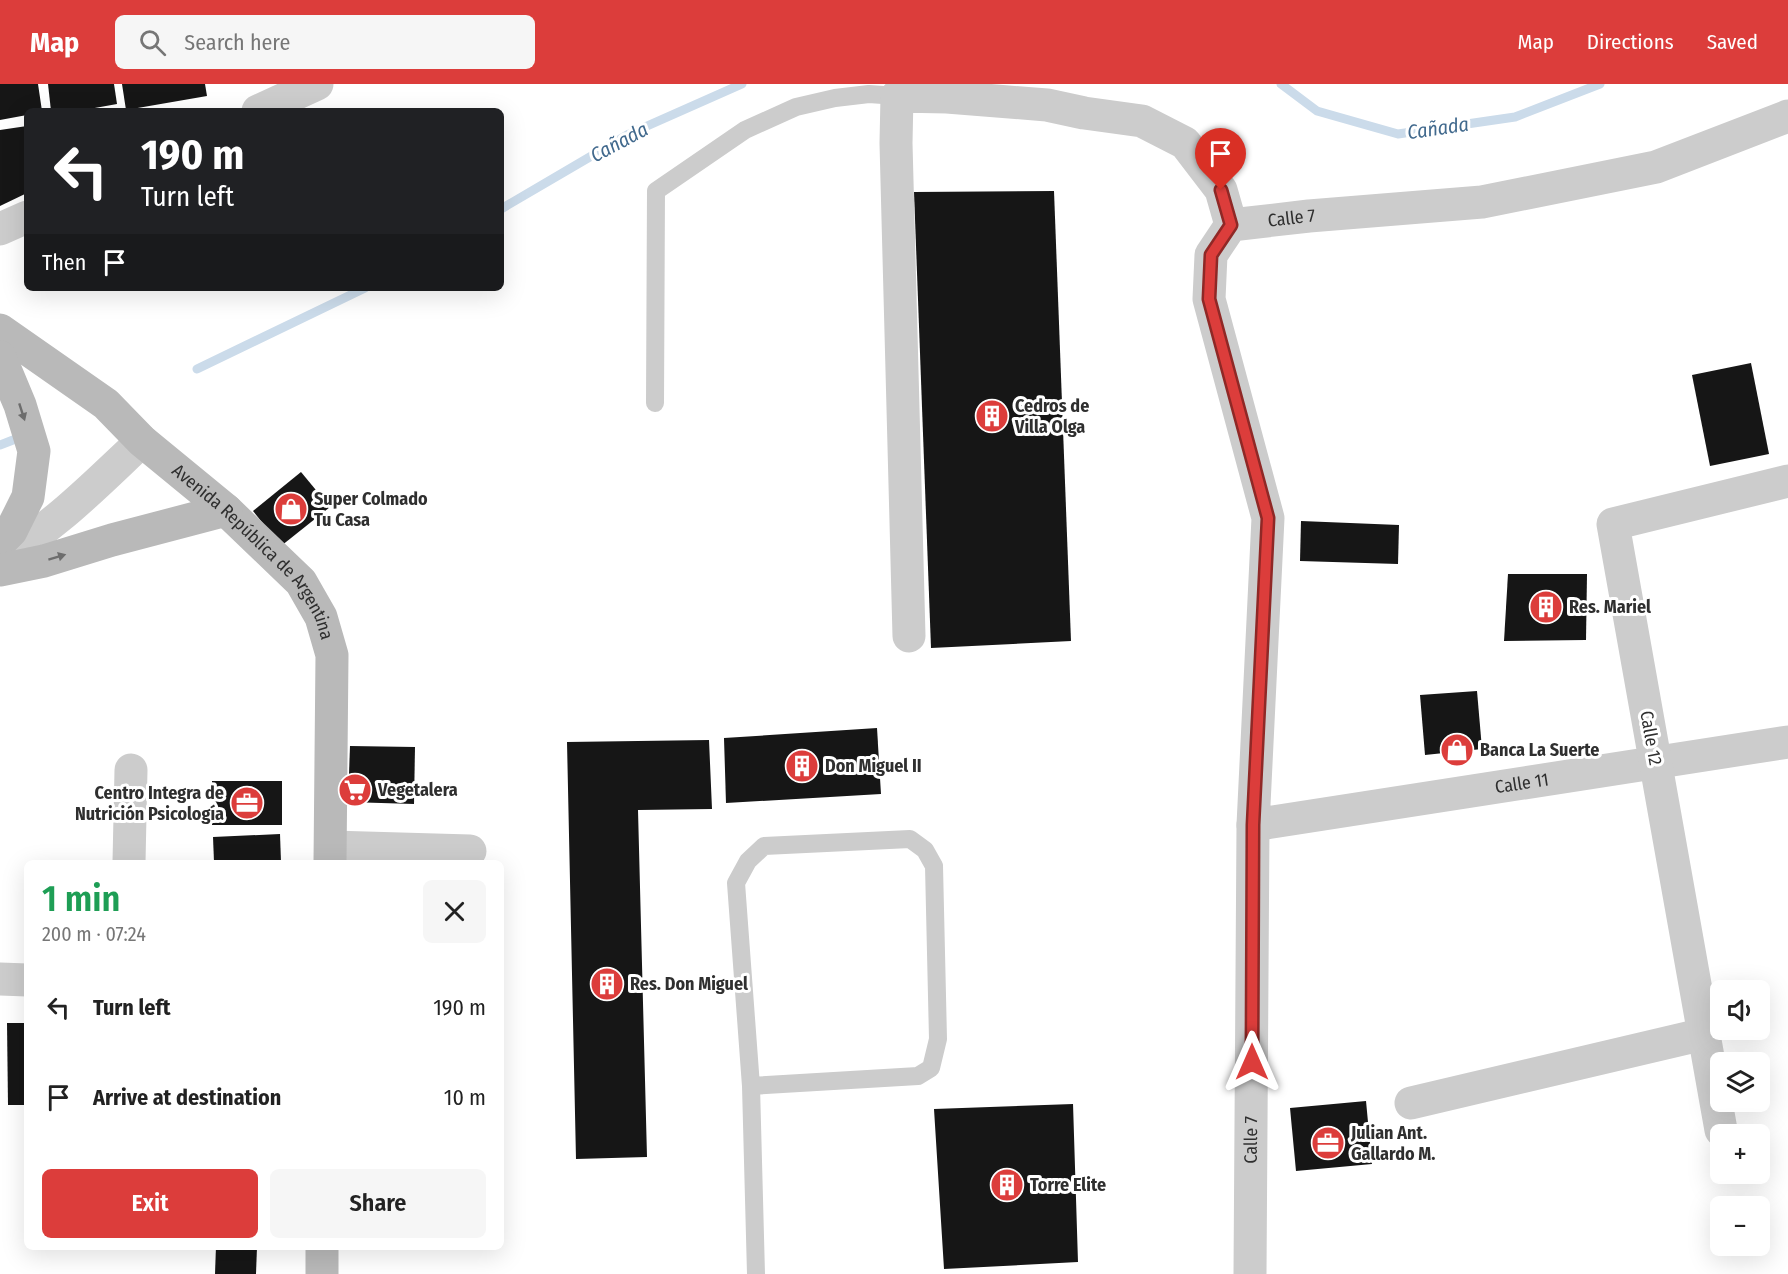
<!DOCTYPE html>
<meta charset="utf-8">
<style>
:root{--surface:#fff;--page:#f6f6f6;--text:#222;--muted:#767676;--accent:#dc3d3b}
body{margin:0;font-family:"Fira Sans Condensed",sans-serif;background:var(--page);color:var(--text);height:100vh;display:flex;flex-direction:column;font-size:22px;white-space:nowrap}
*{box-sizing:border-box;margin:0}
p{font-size:20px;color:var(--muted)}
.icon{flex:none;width:33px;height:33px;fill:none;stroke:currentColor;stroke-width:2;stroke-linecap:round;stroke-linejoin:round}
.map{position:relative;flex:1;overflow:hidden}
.sheet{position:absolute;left:24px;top:776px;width:480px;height:390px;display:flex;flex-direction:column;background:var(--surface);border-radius:9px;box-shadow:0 6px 24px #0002}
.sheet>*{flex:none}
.top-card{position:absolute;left:24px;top:24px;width:480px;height:183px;border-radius:9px;box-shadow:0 6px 24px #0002;background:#202124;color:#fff;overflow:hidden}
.buttons{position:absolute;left:1710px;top:896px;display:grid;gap:12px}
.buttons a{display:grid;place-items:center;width:60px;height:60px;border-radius:9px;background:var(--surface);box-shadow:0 6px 24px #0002;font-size:30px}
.pin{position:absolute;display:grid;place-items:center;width:51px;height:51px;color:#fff;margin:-62px -26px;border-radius:50% 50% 50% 0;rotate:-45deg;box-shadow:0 0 6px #0007}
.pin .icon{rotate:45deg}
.me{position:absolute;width:66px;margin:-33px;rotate:0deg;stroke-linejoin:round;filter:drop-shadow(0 0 4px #0008)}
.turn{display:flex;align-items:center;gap:21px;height:126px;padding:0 18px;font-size:27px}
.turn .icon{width:78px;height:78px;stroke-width:2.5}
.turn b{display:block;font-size:42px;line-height:51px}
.then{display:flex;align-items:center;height:57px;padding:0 18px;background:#0003;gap:12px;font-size:22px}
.round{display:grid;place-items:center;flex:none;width:63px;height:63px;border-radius:9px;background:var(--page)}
.overview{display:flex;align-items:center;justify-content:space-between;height:102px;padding:0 18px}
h1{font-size:36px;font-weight:600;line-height:45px;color:#1e9e55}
.primary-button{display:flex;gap:12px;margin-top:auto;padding:12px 18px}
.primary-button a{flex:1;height:69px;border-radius:9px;background:var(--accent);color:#fff;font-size:24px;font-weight:600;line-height:69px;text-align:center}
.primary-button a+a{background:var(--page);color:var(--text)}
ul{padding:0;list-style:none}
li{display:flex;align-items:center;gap:18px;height:90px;padding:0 18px}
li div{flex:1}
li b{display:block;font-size:22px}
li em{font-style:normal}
header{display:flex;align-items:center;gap:36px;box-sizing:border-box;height:84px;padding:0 30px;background:var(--accent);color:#fff}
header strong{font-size:28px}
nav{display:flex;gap:33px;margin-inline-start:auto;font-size:21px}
.search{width:420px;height:54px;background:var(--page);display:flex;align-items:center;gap:15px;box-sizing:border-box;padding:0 21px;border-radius:9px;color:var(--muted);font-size:22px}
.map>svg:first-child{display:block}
</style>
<header>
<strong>Map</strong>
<div class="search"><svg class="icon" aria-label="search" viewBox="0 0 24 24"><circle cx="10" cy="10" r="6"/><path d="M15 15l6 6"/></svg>Search here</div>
<nav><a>Map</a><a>Directions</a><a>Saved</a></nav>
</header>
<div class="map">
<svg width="1788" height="1190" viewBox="0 0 1788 1190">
<rect width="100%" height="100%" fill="#fff"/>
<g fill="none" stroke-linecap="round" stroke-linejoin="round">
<g stroke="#cbdbea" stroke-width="9">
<path d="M 1281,0 L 1317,27 L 1398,50 L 1515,33 L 1600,0"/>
<path d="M 501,125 L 629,50 L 742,0"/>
<path d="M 197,285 L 365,204"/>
<path d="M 0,361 L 13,356"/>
</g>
</g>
<g fill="#161616">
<path d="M 0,0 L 38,0 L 42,27 L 27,27 L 27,31 L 0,36 Z"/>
<path d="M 48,0 L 114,0 L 117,20 L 78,27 L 51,27 Z"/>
<path d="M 122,0 L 205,0 L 207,12 L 126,26 Z"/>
<path d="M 27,42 L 27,109 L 0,122 L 0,46 Z"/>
<path d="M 1054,107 L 1071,557 L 931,564 L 914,108 Z"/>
<path d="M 1751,279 L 1769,370 L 1710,382 L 1692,291 Z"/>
<path d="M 301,388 L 330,423 L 281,462 L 253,427 Z"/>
<path d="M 1301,437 L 1399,441 L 1398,480 L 1300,477 Z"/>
<path d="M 1508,490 L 1587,490 L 1586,556 L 1504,557 Z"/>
<path d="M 1477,607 L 1482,665 L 1425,671 L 1420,611 Z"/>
<path d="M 877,644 L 881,710 L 726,719 L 724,654 Z"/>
<path d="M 709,656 L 712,725 L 638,726 L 647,1073 L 576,1075 L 567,658 Z"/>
<path d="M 350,662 L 415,663 L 414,720 L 348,718 Z"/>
<rect x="212" y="697" width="70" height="44"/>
<path d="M 280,750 L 281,778 L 214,778 L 213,753 Z"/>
<path d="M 7,939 L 27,939 L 27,1021 L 8,1021 Z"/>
<path d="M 1366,1017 L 1372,1080 L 1296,1087 L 1290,1024 Z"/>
<path d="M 1073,1020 L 1078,1178 L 944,1185 L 934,1025 Z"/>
<path d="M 216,1162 L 257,1163 L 256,1190 L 215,1190 Z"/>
</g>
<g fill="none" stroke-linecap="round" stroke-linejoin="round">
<g stroke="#ccc" stroke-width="18">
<path d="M 655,319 L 656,107 L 745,46 L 796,23 L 835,14 L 869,10 L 897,12"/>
<path d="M 751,1002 L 918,992 L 931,984 L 938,955 L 934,782 L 925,766 L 910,755 L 764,762 L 748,777 L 736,799 L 751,1002 L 756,1190"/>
</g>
<g stroke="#ccc" stroke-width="33">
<path d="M 258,27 L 317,0"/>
<path d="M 0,145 L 27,133"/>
<path d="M 0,474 C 54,444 97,399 142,357"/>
<path d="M 909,552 L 896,59 L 897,12 L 947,13 L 1047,21 L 1084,29 L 1142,37 L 1185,59 L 1221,106 L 1231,141"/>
<path id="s1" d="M 1253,741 L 1788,658"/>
<path d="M 331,763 L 470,767"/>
<path d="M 129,778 L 131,686"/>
<path d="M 0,895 L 27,896"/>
<path d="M 1411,1019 L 1704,950"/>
<path d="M 1721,1046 L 1613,440 L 1788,397"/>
<path id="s2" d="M 1250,1190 L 1253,741 L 1268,434 L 1209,215 L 1211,171 L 1231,141 L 1309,132 L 1482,118 L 1656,83 L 1788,32"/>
</g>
<g stroke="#b9b9b9" stroke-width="33">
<path id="s3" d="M 0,246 L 106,320 L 142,357 L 226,426 L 301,498 L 321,533 L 332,571 L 330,778"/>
<path d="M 0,273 L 20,321 L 34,367 L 28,413 L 11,447 L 0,458"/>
<path d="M 0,486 L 44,477 L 112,456 L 226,426"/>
<path d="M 322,1190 L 322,1162"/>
</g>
</g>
<defs><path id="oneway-solid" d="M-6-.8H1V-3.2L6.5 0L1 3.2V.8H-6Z" transform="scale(1.5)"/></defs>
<g fill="#6d6d6d">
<use href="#oneway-solid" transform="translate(22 328) rotate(72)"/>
<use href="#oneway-solid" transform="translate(57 473) rotate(-17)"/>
</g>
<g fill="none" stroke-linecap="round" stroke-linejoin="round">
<defs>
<path id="route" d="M 1221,106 L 1231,141 L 1211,171 L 1209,215 L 1268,434 L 1253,741 L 1252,978"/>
</defs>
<use href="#route" stroke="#8f2826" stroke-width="15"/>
<use href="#route" stroke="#dc3d3b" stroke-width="10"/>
</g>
<defs>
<symbol id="building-disc" viewBox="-11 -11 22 22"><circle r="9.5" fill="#dc3d3b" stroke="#fff"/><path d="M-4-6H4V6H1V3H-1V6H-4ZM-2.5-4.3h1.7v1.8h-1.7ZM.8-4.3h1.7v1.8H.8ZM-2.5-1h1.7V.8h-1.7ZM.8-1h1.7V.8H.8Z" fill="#fff"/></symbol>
<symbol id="shop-disc" viewBox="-11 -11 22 22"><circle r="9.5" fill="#dc3d3b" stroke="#fff"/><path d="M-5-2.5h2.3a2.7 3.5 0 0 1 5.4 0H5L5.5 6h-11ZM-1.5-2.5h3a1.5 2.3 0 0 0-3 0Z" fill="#fff"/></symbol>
<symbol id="supermarket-disc" viewBox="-11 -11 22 22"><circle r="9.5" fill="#dc3d3b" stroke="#fff"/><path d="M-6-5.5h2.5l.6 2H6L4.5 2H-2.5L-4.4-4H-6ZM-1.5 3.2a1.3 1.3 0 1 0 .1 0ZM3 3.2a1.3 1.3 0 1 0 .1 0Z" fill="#fff"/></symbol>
<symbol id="office-disc" viewBox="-11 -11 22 22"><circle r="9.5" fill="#dc3d3b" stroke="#fff"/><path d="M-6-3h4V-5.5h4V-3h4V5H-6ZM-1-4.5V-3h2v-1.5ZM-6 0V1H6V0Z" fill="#fff"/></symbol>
</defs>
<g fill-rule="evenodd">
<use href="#building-disc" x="973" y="313" width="38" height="38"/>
<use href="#shop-disc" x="272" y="406" width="38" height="38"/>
<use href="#building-disc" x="1527" y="504" width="38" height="38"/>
<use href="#shop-disc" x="1438" y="647" width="38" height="38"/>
<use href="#building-disc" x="783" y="663" width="38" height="38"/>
<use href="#supermarket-disc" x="336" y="687" width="38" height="38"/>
<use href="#office-disc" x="228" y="700" width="38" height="38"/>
<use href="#building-disc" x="588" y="881" width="38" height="38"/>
<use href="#office-disc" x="1309" y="1040" width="38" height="38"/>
<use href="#building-disc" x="988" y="1082" width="38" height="38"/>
</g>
<g text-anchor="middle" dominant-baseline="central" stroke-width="6" stroke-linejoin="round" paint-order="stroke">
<g font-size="18" fill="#2f2f2f" stroke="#fff">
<text stroke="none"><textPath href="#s2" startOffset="1124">Calle 7</textPath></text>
<text stroke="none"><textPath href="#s3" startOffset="340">Avenida República de Argentina</textPath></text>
<text transform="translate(1651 654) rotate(80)">Calle 12</text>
<text stroke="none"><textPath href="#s1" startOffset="272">Calle 11</textPath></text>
<text stroke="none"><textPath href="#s2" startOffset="134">Calle 7</textPath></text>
</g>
<g font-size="18" font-weight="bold" fill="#2f2f2f" stroke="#fff" text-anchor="start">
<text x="1015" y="322">Cedros de<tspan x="1015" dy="21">Villa Olga</tspan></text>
<text x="314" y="415">Super Colmado<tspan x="314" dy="21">Tu Casa</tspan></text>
<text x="1569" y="523">Res. Mariel</text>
<text x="1480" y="666">Banca La Suerte</text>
<text x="825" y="682">Don Miguel II</text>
<text x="378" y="706">Vegetalera</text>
<text x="224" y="709" text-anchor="end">Centro Integra de<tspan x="224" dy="21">Nutrición Psicología</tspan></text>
<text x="630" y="900">Res. Don Miguel</text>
<text x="1351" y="1049">Julian Ant.<tspan x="1351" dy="21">Gallardo M.</tspan></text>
<text x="1030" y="1101">Torre Elite</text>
</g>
<g font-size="20" font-style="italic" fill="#41698d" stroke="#fff">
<text transform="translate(1438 44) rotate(-8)">Cañada</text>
<text transform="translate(619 58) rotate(-28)">Cañada</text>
</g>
</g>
</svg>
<div class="buttons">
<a><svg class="icon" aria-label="sound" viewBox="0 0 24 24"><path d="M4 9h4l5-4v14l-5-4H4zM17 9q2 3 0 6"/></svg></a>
<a><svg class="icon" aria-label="layers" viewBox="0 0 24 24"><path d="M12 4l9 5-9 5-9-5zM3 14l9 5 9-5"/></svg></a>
<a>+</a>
<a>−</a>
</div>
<div class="pin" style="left:1221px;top:106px;background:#d93025"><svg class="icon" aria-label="arrive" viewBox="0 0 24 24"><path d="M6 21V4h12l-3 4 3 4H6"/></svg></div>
<svg class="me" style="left:1252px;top:978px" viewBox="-20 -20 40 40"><path d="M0-17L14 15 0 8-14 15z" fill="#dc3d3b" stroke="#fff" stroke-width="4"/></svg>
<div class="top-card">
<div class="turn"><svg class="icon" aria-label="left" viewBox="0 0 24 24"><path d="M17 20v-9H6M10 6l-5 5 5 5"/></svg><div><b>190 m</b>Turn left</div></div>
<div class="then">Then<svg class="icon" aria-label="arrive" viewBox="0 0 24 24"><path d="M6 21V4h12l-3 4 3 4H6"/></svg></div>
</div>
<section class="sheet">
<div class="overview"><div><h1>1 min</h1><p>200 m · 07:24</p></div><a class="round"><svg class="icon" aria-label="close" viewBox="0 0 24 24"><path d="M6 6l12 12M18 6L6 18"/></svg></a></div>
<ul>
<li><svg class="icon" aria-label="left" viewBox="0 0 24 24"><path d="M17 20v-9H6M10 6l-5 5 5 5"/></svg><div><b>Turn left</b></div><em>190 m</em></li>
<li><svg class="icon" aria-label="arrive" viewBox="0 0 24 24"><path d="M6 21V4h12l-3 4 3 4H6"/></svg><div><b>Arrive at destination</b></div><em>10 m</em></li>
</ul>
<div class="primary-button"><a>Exit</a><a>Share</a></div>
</section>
</div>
